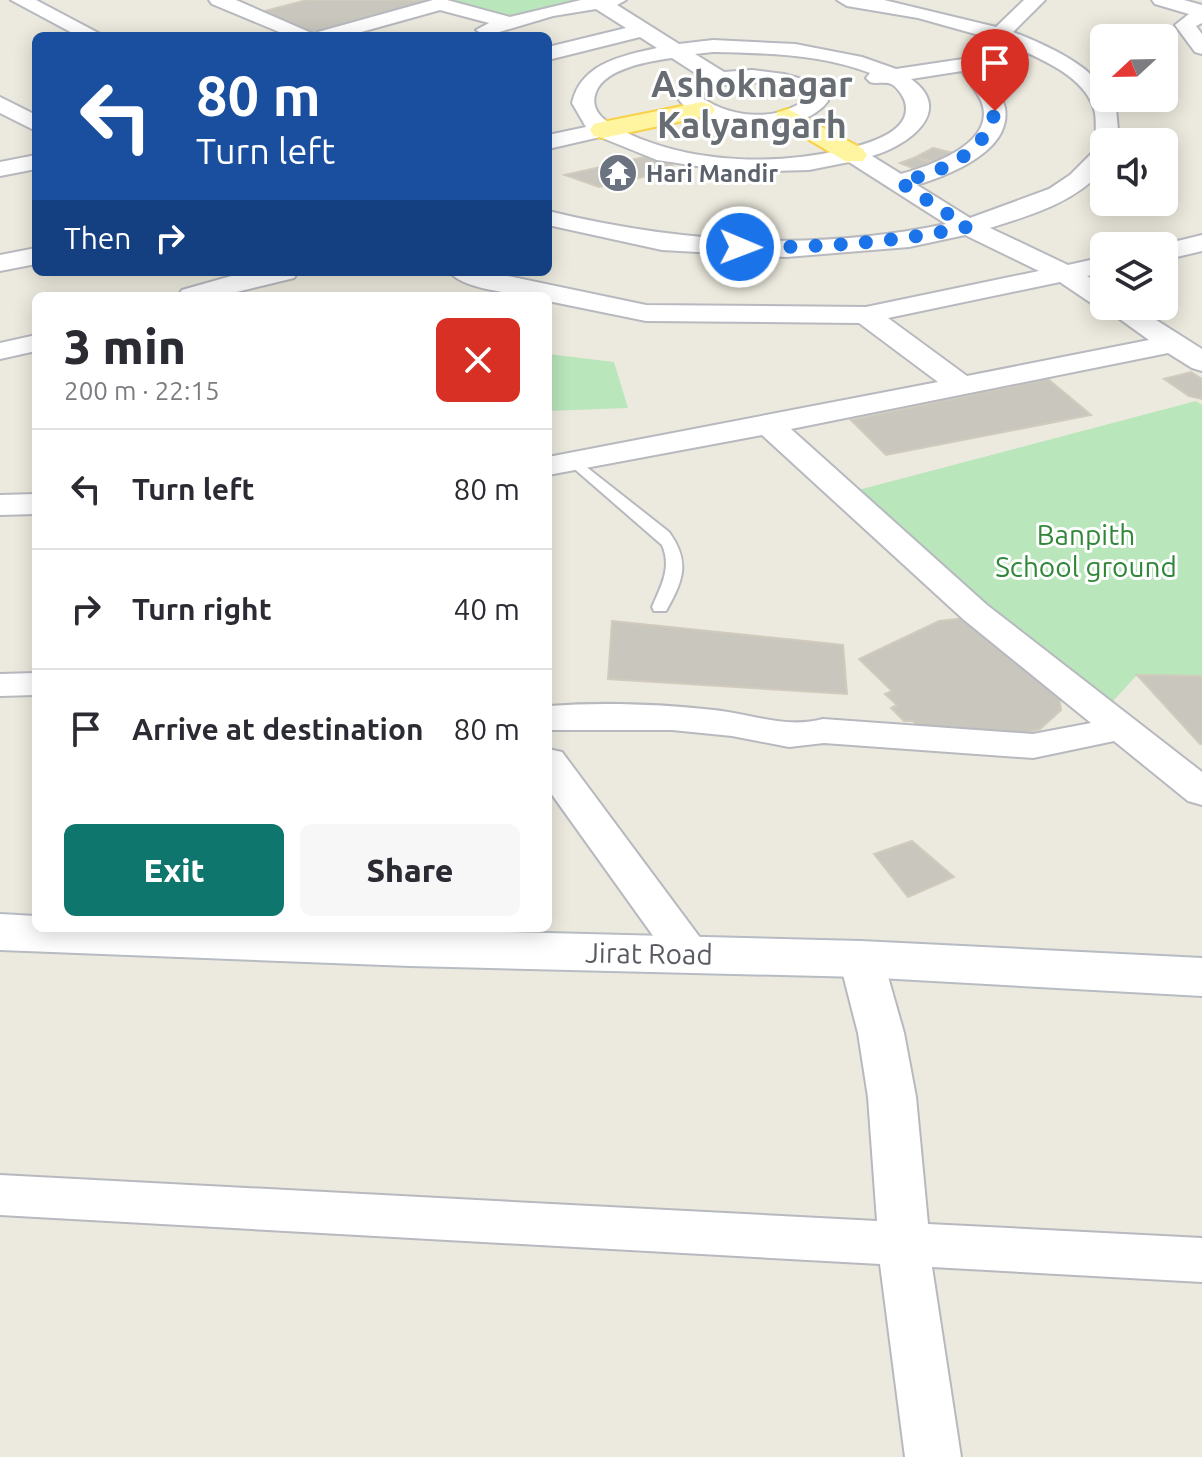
<!DOCTYPE html>
<meta charset="utf-8">
<style>
:root{--surface:#fff;--page:#f7f7f7;--text:#2b2b33;--muted:#7c7c81;--line:#e1e1e2;--accent:#0f766e}
body{margin:0;font-family:Ubuntu,sans-serif;background:var(--page);color:var(--text);height:100vh;display:flex;flex-direction:column;font-size:30px;white-space:nowrap}
*{box-sizing:border-box;margin:0}
p{font-size:26px;color:var(--muted)}
.icon{flex:none;width:44px;height:44px;fill:none;stroke:currentColor;stroke-width:2;stroke-linecap:round;stroke-linejoin:round}
.map{position:relative;flex:1;overflow:hidden}
.panel{position:absolute;left:32px;top:292px;width:520px;height:640px;display:flex;flex-direction:column;background:var(--surface);border-radius:12px;box-shadow:0 4px 20px #0003}
.panel>*{flex:none}
.guide{position:absolute;left:32px;top:32px;width:520px;height:244px;border-radius:12px;box-shadow:0 4px 20px #0003;background:#1a4fa0;color:#fff;overflow:hidden}
.needle{width:52px;rotate:248deg}
.controls{position:absolute;left:1090px;top:24px;display:grid;gap:16px}
.controls a{display:grid;place-items:center;width:88px;height:88px;border-radius:12px;background:var(--surface);box-shadow:0 4px 20px #0003;font-size:40px}
.pin{position:absolute;display:grid;place-items:center;width:68px;height:68px;color:#fff;margin:-82px -34px;border-radius:50% 50% 50% 0;rotate:-45deg;box-shadow:0 0 8px #0007}
.pin .icon{rotate:45deg}
.me{position:absolute;width:88px;margin:-44px;rotate:91deg;stroke-linejoin:round;filter:drop-shadow(0 0 6px #0008)}
.turn{display:flex;align-items:center;gap:28px;height:168px;padding:0 32px;font-size:36px}
.turn .icon{width:104px;height:104px;stroke-width:2.5}
.turn b{display:block;font-size:56px;line-height:68px}
.then{display:flex;align-items:center;height:76px;padding:0 32px;background:#0003;gap:16px;font-size:30px}
.round{display:grid;place-items:center;flex:none;width:84px;height:84px;border-radius:12px;background:var(--page)}
.headline{display:flex;align-items:center;justify-content:space-between;height:136px;padding:0 32px}
h1{font-size:48px;font-weight:800;line-height:60px}
.button{display:flex;gap:16px;margin-top:auto;padding:16px 32px}
.button a{flex:1;height:92px;border-radius:12px;background:var(--accent);color:#fff;font-size:32px;font-weight:800;line-height:92px;text-align:center}
.button a+a{background:var(--page);color:var(--text)}
ul{padding:0;list-style:none}
li{display:flex;align-items:center;gap:24px;height:120px;padding:0 32px;border-top:2px solid var(--line)}
li div{flex:1}
li b{display:block;font-size:30px}
li em{font-style:normal}
.map>svg:first-child{display:block}
</style>
<div class="map">
<svg width="1202" height="1457" viewBox="0 0 1202 1457">
<rect width="100%" height="100%" fill="#eceade"/>
<g fill="#b9e6bb">
<path d="M 453,0 L 595,0 L 508,22 L 440,4 Z"/>
<path d="M 548,354 L 614,362 L 628,408 L 548,411 Z"/>
<path d="M 1196,401 L 1202,405 L 1202,676 L 1137,675 L 1103,712 L 843,494 Z"/>
</g>
<g fill="#c9c6be" stroke="#d1cbbd" stroke-width="2">
<path d="M 307,0 L 452,0 L 325,36 L 307,36 L 253,14 Z"/>
<path d="M 933,148 L 954,153 L 936,162 L 916,157 Z"/>
<path d="M 653,155 L 673,166 L 669,171 L 599,187 L 565,175 Z"/>
<path d="M 916,157 L 931,163 L 915,169 L 900,163 Z"/>
<path d="M 1191,372 L 1202,379 L 1202,399 L 1189,396 L 1164,379 Z"/>
<path d="M 1048,379 L 1091,415 L 886,455 L 851,420 Z"/>
<path d="M 966,618 L 1058,689 L 1061,710 L 1040,729 L 1002,738 L 921,731 L 913,721 L 904,721 L 891,708 L 897,705 L 885,694 L 892,691 L 859,659 L 939,621 Z"/>
<path d="M 612,621 L 843,645 L 847,694 L 608,679 Z"/>
<path d="M 1137,675 L 1202,676 L 1202,744 L 1200,744 Z"/>
<path d="M 912,841 L 954,877 L 908,897 L 874,854 Z"/>
</g>
<g fill="none" stroke-linecap="round" stroke-linejoin="round">
<defs>
<path id="lane" d="M 575,458 L 669,532 C 690,561 684,580 666,611 L 654,611 L 652,607 C 661,586 672,568 662,545 L 570,465 L 568,462 Z"/>
<g id="street">
<path d="M 11,0 L 36,0 L 104,36 L 78,36 Z"/>
<path d="M 209,0 L 236,0 L 316,35 L 318,32 L 433,0 L 447,0 L 510,17 L 581,0 L 626,0 L 617,5 L 679,44 L 713,40 L 795,44 L 862,57 L 896,69 L 963,59 L 986,37 L 918,18 L 847,6 L 837,0 L 884,0 L 996,27 L 1024,0 L 1045,0 L 1013,32 C 1037,41 1104,69 1104,98 L 1109,98 L 1116,108 L 1119,142 L 1104,142 L 1104,169 C 1074,203 1031,215 990,228 L 1068,265 L 1104,257 L 1104,273 L 1087,276 L 1104,287 L 1104,306 L 1134,306 L 1202,349 L 1202,371 L 1192,368 L 1168,353 L 791,429 L 987,605 L 1202,772 L 1202,805 L 1188,801 L 1114,741 L 1033,758 L 824,743 L 789,747 L 732,736 L 672,730 L 548,730 L 548,706 C 602,702 660,704 714,710 C 751,714 786,729 823,719 L 1033,734 L 1091,723 L 963,619 L 762,435 L 548,475 L 548,457 L 938,382 L 859,323 L 646,321 L 548,301 L 548,296 C 526,296 462,290 450,272 L 489,272 L 646,305 L 866,307 L 1039,271 L 965,235 L 909,247 L 786,257 L 662,250 L 548,225 L 548,211 C 679,243 813,252 946,224 L 849,162 L 809,170 L 737,172 L 657,160 L 600,137 L 548,149 L 548,135 L 586,127 L 572,103 C 581,63 622,56 657,48 L 640,37 L 548,60 L 548,47 L 626,28 L 596,9 L 553,16 L 486,36 L 476,30 L 489,23 L 440,10 L 347,36 L 289,36 L 212,4 ZM 1003,42 C 1033,56 1083,73 1094,109 C 1098,121 1093,135 1099,146 L 1070,175 L 1049,189 L 970,218 L 917,185 C 949,175 1012,151 1005,108 C 1002,92 986,80 980,65 ZM 713,52 C 765,53 821,54 870,73 L 866,78 L 870,82 C 876,84 881,82 888,83 C 895,84 901,93 904,99 C 917,132 864,145 841,150 C 772,166 689,163 625,132 C 609,124 588,113 596,92 C 605,68 650,61 672,58 L 703,78 L 688,82 L 679,100 C 706,136 801,138 828,101 L 816,83 L 784,74 L 752,70 L 724,72 L 695,54 ZM 962,71 C 968,82 978,92 982,103 C 996,144 929,166 901,174 L 872,156 C 905,147 957,112 911,79 ZM 752,82 C 769,85 795,84 805,100 C 775,122 732,118 702,98 L 705,91 L 723,85 ZM 1060,282 L 1094,305 L 1103,307 L 1149,340 L 967,376 L 888,318 Z"/>
<path d="M 1152,0 L 1184,0 L 1202,5 L 1202,23 L 1196,26 L 1202,34 L 1202,54 L 1195,52 L 1175,25 L 1189,14 L 1155,4 Z"/>
<path d="M 0,97 L 36,115 L 36,131 L 0,113 Z"/>
<path d="M 36,155 L 36,169 L 0,176 L 0,162 Z"/>
<path d="M 1202,235 L 1202,251 L 1164,260 L 1164,246 L 1157,246 Z"/>
<path d="M 36,248 L 36,264 L 0,271 L 0,255 Z"/>
<path d="M 233,272 L 298,272 L 294,278 L 220,296 L 178,296 L 182,290 L 235,275 Z"/>
<path d="M 36,335 L 36,351 L 0,359 L 0,343 Z"/>
<path d="M 36,494 L 36,514 L 0,515 L 0,495 Z"/>
<path d="M 36,673 L 36,695 L 0,696 L 0,674 Z"/>
<path d="M 548,749 L 562,752 L 704,943 L 711,954 L 704,965 L 689,970 L 674,965 L 548,789 Z"/>
<path d="M 861,943 L 877,948 L 883,959 L 904,1033 L 916,1097 L 928,1224 L 1202,1238 L 1202,1282 L 932,1267 L 961,1457 L 905,1457 L 880,1264 L 0,1215 L 0,1175 L 877,1221 L 868,1097 L 858,1033 L 839,959 L 845,948 Z"/>
</g>
<path id="secondary" d="M 0,914 L 36,916 L 36,928 L 355,928 L 861,941 L 1202,958 L 1202,996 L 861,977 L 410,966 L 0,950 Z"/>
<g id="primary">
<path d="M 702,102 L 711,105 L 715,110 L 711,115 L 603,138 L 594,136 L 590,130 L 594,124 L 603,122 Z"/>
<path d="M 788,109 L 863,149 L 867,155 L 863,161 L 845,161 L 779,122 L 775,117 L 779,112 Z"/>
</g>
</defs>
<use href="#lane" stroke="#b7b9bf" stroke-width="4"/>
<use href="#street" stroke="#b7b9bf" stroke-width="4"/>
<use href="#secondary" stroke="#b7bbc2" stroke-width="4"/>
<use href="#primary" stroke="#f8d14b" stroke-width="4"/>
<use href="#lane" fill="#fff" fill-rule="evenodd"/>
<use href="#street" fill="#fff" fill-rule="evenodd"/>
<use href="#secondary" fill="#fff" fill-rule="evenodd"/>
<use href="#primary" fill="#fff5a0" fill-rule="evenodd"/>
</g>
<g fill="none" stroke-linecap="round" stroke-linejoin="round">
<path stroke="#1a73e8" stroke-width="14" stroke-dasharray="0 25.2" d="M 740,247 C 817,248 891,243 967,227 L 900,182 C 941,172 985,155 995,111"/>
</g>
<defs>
<symbol id="temple-disc" viewBox="-11 -11 22 22"><circle r="9.5" fill="#6b7280" stroke="#fff"/><path d="M0-6L5-2H3V0L6.5 2.5H4V6H1.5V3h-3V6H-4V2.5H-6.5L-3 0V-2H-5Z" fill="#fff"/></symbol>
</defs>
<g fill-rule="evenodd">
<use href="#temple-disc" x="596" y="151" width="44" height="44"/>
</g>
<g text-anchor="middle" dominant-baseline="central" stroke-width="6" stroke-linejoin="round" paint-order="stroke">
<g font-size="24" font-weight="bold" fill="#5b616d" stroke="#fff" text-anchor="start">
<text x="646" y="173">Hari Mandir</text>
</g>
<g font-size="28" fill="#308739" stroke="#fff">
<text x="1086" y="534">Banpith<tspan x="1086" dy="32">School ground</tspan></text>
</g>
<g font-size="28" fill="#585b61" stroke="#fff">
<text transform="translate(649 953) rotate(1)">Jirat Road</text>
</g>
<g font-size="36" font-weight="bold" fill="#686d73" stroke="#fff">
<text x="752" y="83">Ashoknagar<tspan x="752" dy="41">Kalyangarh</tspan></text>
</g>
</g>
</svg>
<div class="controls">
<a><svg class="needle" viewBox="-14 -14 28 28"><path d="M0-13l5 13h-10z" fill="#e53935"/><path d="M0 13l5-13h-10z" fill="#7c7c81"/></svg></a>
<a><svg class="icon" aria-label="sound" viewBox="0 0 24 24"><path d="M4 9h4l5-4v14l-5-4H4zM17 9q2 3 0 6"/></svg></a>
<a><svg class="icon" aria-label="layers" viewBox="0 0 24 24"><path d="M12 4l9 5-9 5-9-5zM3 14l9 5 9-5"/></svg></a>
</div>
<div class="pin" style="left:995px;top:111px;background:#d93025"><svg class="icon" aria-label="arrive" viewBox="0 0 24 24"><path d="M6 21V4h12l-3 4 3 4H6"/></svg></div>
<svg class="me" style="left:740px;top:247px" viewBox="-20 -20 40 40"><circle r="17" fill="#1a73e8" stroke="#fff" stroke-width="3"/><path d="M0-11L8 9 0 5-8 9z" fill="#fff"/></svg>
<div class="guide">
<div class="turn"><svg class="icon" aria-label="left" viewBox="0 0 24 24"><path d="M17 20v-9H6M10 6l-5 5 5 5"/></svg><div><b>80 m</b>Turn left</div></div>
<div class="then">Then<svg class="icon" aria-label="right" viewBox="0 0 24 24"><path d="M7 20v-9h11M14 6l5 5-5 5"/></svg></div>
</div>
<section class="panel">
<div class="headline"><div><h1>3 min</h1><p>200 m · 22:15</p></div><a class="round" style="background:#d93025;color:#fff"><svg class="icon" aria-label="close" viewBox="0 0 24 24"><path d="M6 6l12 12M18 6L6 18"/></svg></a></div>
<ul>
<li><svg class="icon" aria-label="left" viewBox="0 0 24 24"><path d="M17 20v-9H6M10 6l-5 5 5 5"/></svg><div><b>Turn left</b></div><em>80 m</em></li>
<li><svg class="icon" aria-label="right" viewBox="0 0 24 24"><path d="M7 20v-9h11M14 6l5 5-5 5"/></svg><div><b>Turn right</b></div><em>40 m</em></li>
<li><svg class="icon" aria-label="arrive" viewBox="0 0 24 24"><path d="M6 21V4h12l-3 4 3 4H6"/></svg><div><b>Arrive at destination</b></div><em>80 m</em></li>
</ul>
<div class="button"><a>Exit</a><a>Share</a></div>
</section>
</div>
